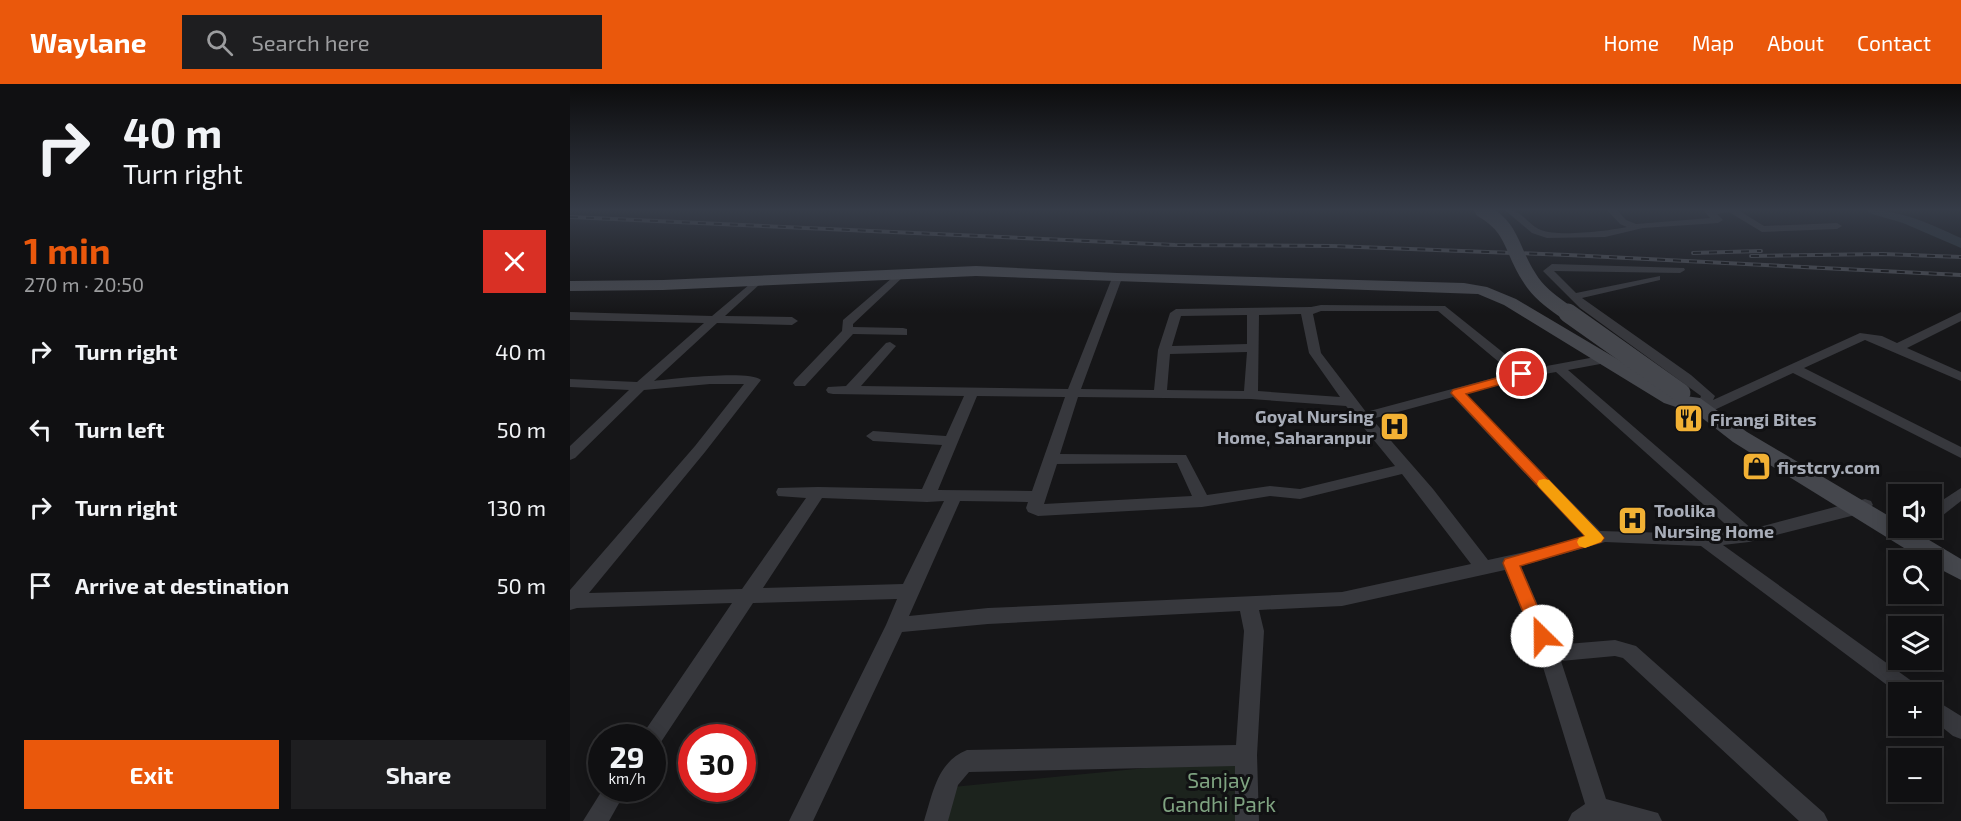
<!DOCTYPE html>
<meta charset="utf-8">
<style>
:root{--surface:#101012;--page:#1e1e20;--text:#f1f3f6;--muted:#9c9d9f;--line:#303032;--accent:#ea580c}
body{margin:0;font-family:"Exo 2",sans-serif;background:var(--page);color:var(--text);height:100vh;display:flex;flex-direction:column;font-size:22px;white-space:nowrap}
*{box-sizing:border-box;margin:0}
p{font-size:20px;color:var(--muted)}
.icon{flex:none;width:33px;height:33px;fill:none;stroke:currentColor;stroke-width:2;stroke-linecap:round;stroke-linejoin:round}
.map{position:relative;flex:1;overflow:hidden}
.side{display:flex;flex-direction:column;background:var(--surface);width:570px}
.side>*{flex:none}
.top-card{background:#101012;color:var(--text);overflow:hidden}
.fabs{position:absolute;left:1318px;top:400px;display:grid;gap:12px}
.fabs a{display:grid;place-items:center;width:54px;height:54px;border-radius:0px;background:var(--surface);box-shadow:0 3px 15px #0003,0 0 0 2px var(--line);font-size:30px}
.speed{position:absolute;left:18px;top:640px;display:flex;gap:12px;font-size:30px;font-weight:700;text-align:center}
.speed>*{display:grid;place-content:center;width:78px;height:78px;border-radius:50%;background:var(--surface);box-shadow:0 3px 15px #0003,0 0 0 2px var(--line);line-height:1}
.speed small{font-size:15px;font-weight:400}
.speed .limit{border:9px solid #d22;background:#fff;color:#111}
.pin{position:absolute;display:grid;place-items:center;width:51px;height:51px;color:#fff;margin:-26px;border:3px solid #fff;border-radius:50%;box-shadow:0 2px 6px #0007}
.me{position:absolute;width:66px;margin:-33px;rotate:337deg;stroke-linejoin:round;filter:drop-shadow(0 0 4px #0008)}
.turn{display:flex;align-items:center;gap:21px;height:126px;padding:0 24px;font-size:27px}
.turn .icon{width:78px;height:78px;stroke-width:2.5}
.turn b{display:block;font-size:42px;line-height:51px}
.round{display:grid;place-items:center;flex:none;width:63px;height:63px;border-radius:0px;background:var(--page)}
.overview{display:flex;align-items:center;justify-content:space-between;height:102px;padding:0 24px}
h1{font-size:36px;font-weight:700;line-height:45px;color:var(--accent)}
.button{display:flex;gap:12px;margin-top:auto;padding:12px 24px}
.button a{flex:1;height:69px;border-radius:0px;background:var(--accent);color:#fff;font-size:24px;font-weight:700;line-height:69px;text-align:center}
.button a+a{background:var(--page);color:var(--text)}
ul{padding:0;list-style:none}
li{display:flex;align-items:center;gap:18px;height:78px;padding:0 24px}
li div{flex:1}
li b{display:block;font-size:22px}
li em{font-style:normal}
header{display:flex;align-items:center;gap:36px;box-sizing:border-box;height:84px;padding:0 30px;background:var(--accent);color:#fff}
header strong{font-size:28px}
nav{display:flex;gap:33px;margin-inline-start:auto;font-size:21px}
.search{width:420px;height:54px;background:var(--page);display:flex;align-items:center;gap:15px;box-sizing:border-box;padding:0 21px;border-radius:0px;color:var(--muted);font-size:22px}
main{display:flex;flex:1;min-height:0}
.map>svg:first-child{display:block}
</style>
<header>
<strong>Waylane</strong>
<div class="search"><svg class="icon" aria-label="search" viewBox="0 0 24 24"><circle cx="10" cy="10" r="6"/><path d="M15 15l6 6"/></svg>Search here</div>
<nav><a>Home</a><a>Map</a><a>About</a><a>Contact</a></nav>
</header>
<main>
<section class="side">
<div class="top-card">
<div class="turn"><svg class="icon" aria-label="right" viewBox="0 0 24 24"><path d="M7 20v-9h11M14 6l5 5-5 5"/></svg><div><b>40 m</b>Turn right</div></div>
</div>
<div class="overview"><div><h1>1 min</h1><p>270 m · 20:50</p></div><a class="round" style="background:#d93025;color:#fff"><svg class="icon" aria-label="close" viewBox="0 0 24 24"><path d="M6 6l12 12M18 6L6 18"/></svg></a></div>
<ul>
<li><svg class="icon" aria-label="right" viewBox="0 0 24 24"><path d="M7 20v-9h11M14 6l5 5-5 5"/></svg><div><b>Turn right</b></div><em>40 m</em></li>
<li><svg class="icon" aria-label="left" viewBox="0 0 24 24"><path d="M17 20v-9H6M10 6l-5 5 5 5"/></svg><div><b>Turn left</b></div><em>50 m</em></li>
<li><svg class="icon" aria-label="right" viewBox="0 0 24 24"><path d="M7 20v-9h11M14 6l5 5-5 5"/></svg><div><b>Turn right</b></div><em>130 m</em></li>
<li><svg class="icon" aria-label="arrive" viewBox="0 0 24 24"><path d="M6 21V4h12l-3 4 3 4H6"/></svg><div><b>Arrive at destination</b></div><em>50 m</em></li>
</ul>
<div class="button"><a>Exit</a><a>Share</a></div>
</section>
<div class="map">
<svg width="1391" height="737" viewBox="0 0 1391 737">
<rect width="100%" height="100%" fill="#161618"/>
<path fill="#1c231d" d="M 677,674 L 681,737 L 373,737 L 383,703 Z"/>
<g fill="none" stroke-linecap="round" stroke-linejoin="round">
<path fill="#2c353c" fill-rule="evenodd" d="M 1297,126 C 1332,126 1360,140 1391,154 L 1391,164 L 1333,139 L 1299,129 Z"/>
<g fill="#37383d" fill-rule="evenodd">
<path d="M 935,126 C 954,126 956,140 971,146 C 988,153 1038,147 1057,143 L 1050,140 L 1037,126 L 1047,126 L 1056,136 L 1066,140 L 1140,134 L 1135,128 L 1137,126 L 1168,126 L 1194,142 L 1267,139 L 1272,142 L 1267,145 L 1192,148 L 1159,128 L 1147,130 L 1153,136 L 1148,139 L 1073,144 L 1035,153 L 977,154 L 962,149 Z"/>
<path d="M 982,180 L 1114,184 L 1115,186 L 1110,189 L 984,187 L 1006,209 L 1090,192 L 1090,196 L 1012,214 L 1121,291 L 1145,312 L 1143,316 L 1290,249 L 1312,252 L 1327,259 L 1391,228 L 1391,237 L 1337,264 L 1391,288 L 1391,297 L 1295,256 L 1234,284 L 1391,363 L 1391,374 L 1223,289 L 1138,329 L 1128,329 L 1126,326 L 1131,312 L 1010,224 L 973,187 Z"/>
<path d="M 329,188 L 334,191 L 333,193 L 283,240 L 283,243 L 333,244 L 337,245 L 337,251 L 283,250 L 235,302 L 225,302 L 223,299 L 225,296 L 272,247 L 273,236 Z"/>
<path d="M 547,191 L 552,194 L 511,305 L 584,306 L 588,266 L 600,229 L 606,225 L 741,223 L 751,221 L 875,222 L 955,286 L 1036,271 L 1041,272 L 1042,275 L 1041,278 L 998,286 L 1182,445 L 1295,415 L 1301,417 L 1303,421 L 1293,429 L 1179,458 L 1153,461 L 1350,603 L 1353,609 L 1329,610 L 1131,462 L 1035,458 L 951,482 L 985,561 L 1045,556 L 1066,562 L 1254,729 L 1258,737 L 1229,737 L 1053,574 L 1045,572 L 991,577 L 1036,715 L 1088,729 L 1092,737 L 998,737 L 1002,729 L 1015,720 L 969,570 L 935,486 L 772,522 L 689,526 L 694,547 L 687,671 L 689,737 L 665,737 L 665,682 L 399,688 L 388,701 L 378,737 L 354,737 C 363,709 367,678 397,666 L 666,661 L 674,547 L 670,527 L 418,540 L 332,548 L 243,737 L 219,737 L 316,541 L 327,515 L 183,519 L 89,661 L 82,664 L 82,654 L 70,654 L 162,519 L 7,524 L 0,526 L 0,506 L 125,362 L 174,300 L 140,300 L 74,306 L 5,374 L 0,376 L 0,362 L 59,306 L 0,303 L 0,295 L 67,298 L 134,239 L 0,236 L 0,228 L 142,232 L 186,195 L 190,196 L 190,200 L 155,232 L 222,233 L 228,237 L 222,241 L 147,239 L 84,297 C 102,295 180,286 191,296 L 135,368 L 19,509 L 172,505 L 236,414 L 208,412 L 206,408 L 208,404 L 248,403 L 352,405 L 372,361 L 303,357 L 296,352 L 303,347 L 376,352 L 394,312 L 263,310 L 258,309 L 256,306 L 258,303 L 276,302 L 316,259 L 320,258 L 326,262 L 291,302 L 498,305 L 542,194 ZM 751,227 L 868,227 L 942,289 L 796,328 L 751,269 L 743,230 ZM 731,230 L 739,269 L 770,313 L 688,307 L 689,231 ZM 677,231 L 677,260 L 602,262 L 611,232 ZM 677,268 L 674,307 L 597,306 L 600,270 ZM 986,288 L 1163,447 L 1135,450 L 1030,447 L 895,310 L 953,294 ZM 407,312 L 495,313 L 462,407 L 368,406 ZM 508,313 L 681,315 L 776,322 L 825,382 L 730,405 L 700,402 L 637,411 L 616,371 L 490,370 ZM 883,313 L 1014,452 L 969,465 L 918,476 L 863,405 L 802,335 ZM 607,379 L 622,412 L 474,420 L 487,380 ZM 832,390 L 901,480 L 772,508 L 418,524 L 339,532 L 390,417 L 458,418 L 456,424 L 458,428 L 468,432 L 632,423 L 700,412 L 730,415 ZM 252,414 L 357,418 L 374,417 L 333,500 L 193,504 Z"/>
<path d="M 1391,404 L 1391,417 L 1368,435 L 1362,437 L 1362,423 Z"/>
<path d="M 1362,614 L 1391,632 L 1391,655 L 1383,652 L 1362,635 Z"/>
<path d="M 33,705 L 57,705 L 39,737 L 13,737 Z"/>
</g>
<path fill="#45474d" fill-rule="evenodd" d="M 406,182 L 547,189 L 894,199 L 917,203 L 946,215 L 1108,311 L 1130,314 L 1177,348 L 1329,438 L 1329,444 L 1339,444 L 1391,475 L 1391,496 L 1362,481 L 1362,477 L 1355,477 L 1163,358 L 1127,330 L 1094,319 L 934,221 L 908,210 L 406,192 L 93,206 L 0,207 L 0,197 L 93,196 Z"/>
<defs>
<g id="rail">
<path d="M 0,133 L 605,161 L 763,162 L 998,171 L 1391,191"/>
<path d="M 1123,169 L 1191,167"/>
<path d="M 1181,172 L 1313,170 L 1391,173"/>
</g>
</defs>
<use href="#rail" stroke="#4a4c52" stroke-width="4"/>
<use href="#rail" stroke="#111113" stroke-width="2" stroke-dasharray="8" stroke-linecap="butt"/>
<path stroke="#45474d" stroke-width="15" d="M 912,126 C 944,144 941,166 959,193 C 969,210 985,220 1000,231"/>
<path stroke="#45474d" stroke-width="19" d="M 998,229 L 1111,309"/>
</g>
<linearGradient id="sky" x2="0" y2="1"><stop stop-color="#0c0c0d"/><stop offset="0.55" stop-color="#363c48"/><stop offset="1" stop-color="#363c48" stop-opacity="0"/></linearGradient>
<rect width="1391" height="229" fill="url(#sky)"/>
<path fill="#ea580c" stroke="#983908" stroke-width="1.5" d="M 952,287 L 958,290 L 957,293 L 896,310 L 1034,454 L 1031,458 L 950,482 L 980,552 L 978,557 L 972,559 L 965,557 L 963,552 L 933,479 L 935,475 L 1015,452 L 881,309 L 883,306 Z"/>
<path fill="#f59e0b" d="M 974,395 L 979,396 L 1031,450 L 1034,454 L 1031,458 L 1015,464 L 1009,462 L 1007,458 L 1009,454 L 1015,452 L 969,403 L 967,400 L 969,396 Z"/>
<defs>
<symbol id="restaurant-square" viewBox="-11 -11 22 22"><rect x="-9" y="-9" width="18" height="18" rx="4" fill="#f2b134" stroke="#111113"/><path d="M-5-6h1v4h1v-4h1v4h1v-4h1v5L-1.5 .5V6h-2V.5L-5-1ZM5-6V6H3V1.5H1.5Q1.5-4 5-6Z" fill="#111"/></symbol>
<symbol id="hospital-square" viewBox="-11 -11 22 22"><rect x="-9" y="-9" width="18" height="18" rx="4" fill="#f2b134" stroke="#111113"/><path d="M-5-5h3v3.5h4V-5h3V5h-3V1.5h-4V5h-3Z" fill="#111"/></symbol>
<symbol id="shop-square" viewBox="-11 -11 22 22"><rect x="-9" y="-9" width="18" height="18" rx="4" fill="#f2b134" stroke="#111113"/><path d="M-5-2.5h2.3a2.7 3.5 0 0 1 5.4 0H5L5.5 6h-11ZM-1.5-2.5h3a1.5 2.3 0 0 0-3 0Z" fill="#111"/></symbol>
</defs>
<g fill-rule="evenodd">
<use href="#restaurant-square" x="1102" y="318" width="33" height="33"/>
<use href="#hospital-square" x="808" y="326" width="33" height="33"/>
<use href="#shop-square" x="1170" y="366" width="33" height="33"/>
<use href="#hospital-square" x="1046" y="420" width="33" height="33"/>
</g>
<g text-anchor="middle" dominant-baseline="central" stroke-width="6" stroke-linejoin="round" paint-order="stroke">
<g font-size="18" font-weight="bold" fill="#a8adb8" stroke="#111113" text-anchor="start">
<text x="804" y="332" text-anchor="end">Goyal Nursing<tspan x="804" dy="21">Home, Saharanpur</tspan></text>
<text x="1140" y="335">Firangi Bites</text>
<text x="1207" y="383">firstcry.com</text>
<text x="1084" y="426">Toolika<tspan x="1084" dy="21">Nursing Home</tspan></text>
</g>
<g font-size="21" fill="#7fa381" stroke="#111113">
<text x="649" y="695">Sanjay<tspan x="649" dy="24">Gandhi Park</tspan></text>
</g>
</g>
</svg>
<div class="fabs">
<a><svg class="icon" aria-label="sound" viewBox="0 0 24 24"><path d="M4 9h4l5-4v14l-5-4H4zM17 9q2 3 0 6"/></svg></a>
<a><svg class="icon" aria-label="search" viewBox="0 0 24 24"><circle cx="10" cy="10" r="6"/><path d="M15 15l6 6"/></svg></a>
<a><svg class="icon" aria-label="layers" viewBox="0 0 24 24"><path d="M12 4l9 5-9 5-9-5zM3 14l9 5 9-5"/></svg></a>
<a>+</a>
<a>−</a>
</div>
<div class="speed"><div>29<small>km/h</small></div><div class="limit">30</div></div>
<div class="pin" style="left:952px;top:290px;background:#d93025"><svg class="icon" aria-label="arrive" viewBox="0 0 24 24"><path d="M6 21V4h12l-3 4 3 4H6"/></svg></div>
<svg class="me" style="left:972px;top:552px" viewBox="-20 -20 40 40"><circle r="19" fill="#fff"/><path d="M0-13L10 11 0 6-10 11z" fill="#ea580c"/></svg>
</div>
</main>
